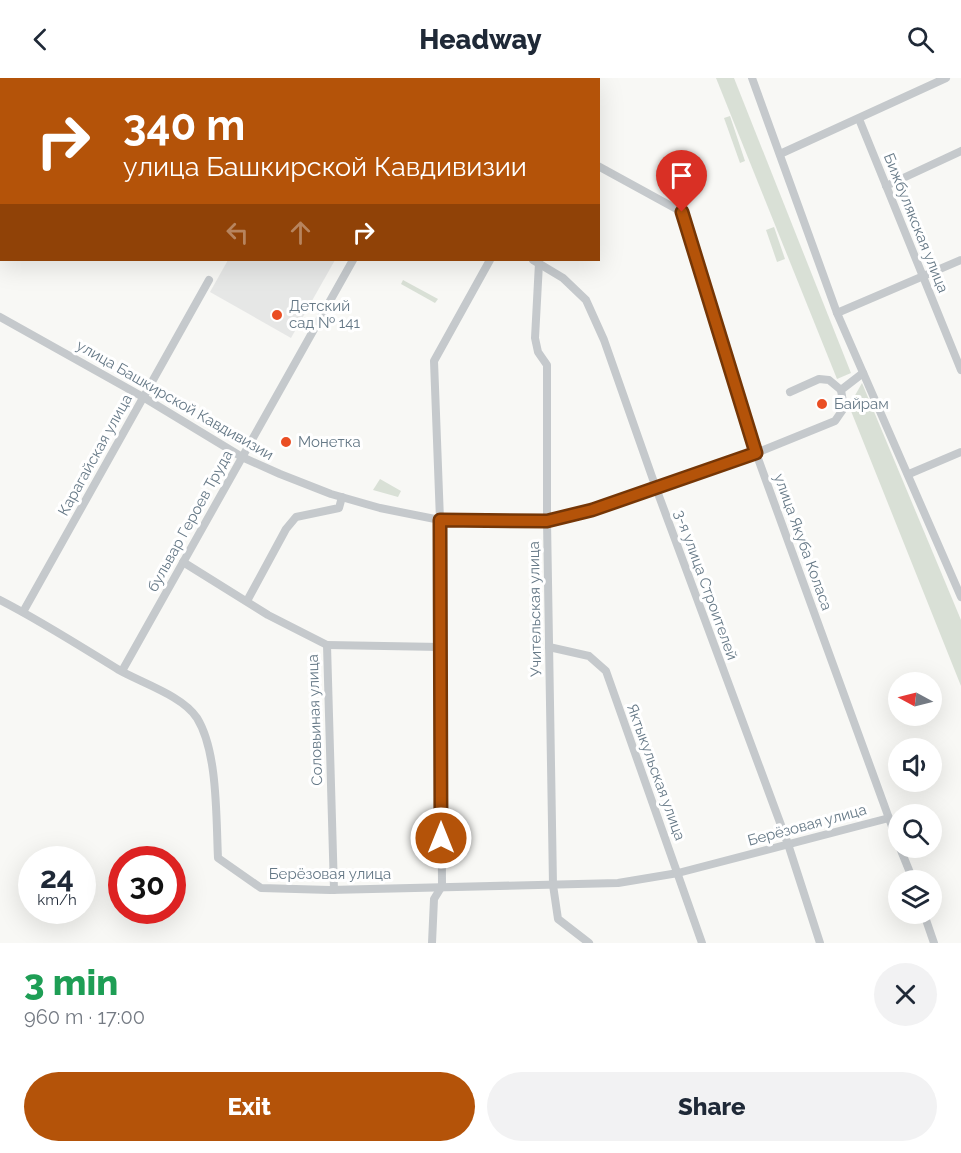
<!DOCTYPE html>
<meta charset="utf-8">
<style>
:root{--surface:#fff;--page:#f2f2f3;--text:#1f2937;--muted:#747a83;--accent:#b45309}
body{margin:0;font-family:Raleway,sans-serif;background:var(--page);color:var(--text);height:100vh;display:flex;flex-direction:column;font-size:22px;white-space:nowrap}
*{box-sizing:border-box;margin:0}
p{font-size:20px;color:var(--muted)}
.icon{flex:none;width:33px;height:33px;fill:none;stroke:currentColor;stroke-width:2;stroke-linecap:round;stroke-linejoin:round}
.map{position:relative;height:865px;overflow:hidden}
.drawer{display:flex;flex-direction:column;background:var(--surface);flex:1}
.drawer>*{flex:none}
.hud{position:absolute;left:0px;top:0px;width:600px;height:183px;box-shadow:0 6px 24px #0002;background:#b45309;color:#fff;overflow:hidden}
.needle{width:39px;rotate:277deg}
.controls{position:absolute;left:888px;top:594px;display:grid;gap:12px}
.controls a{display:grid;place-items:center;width:54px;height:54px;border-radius:50%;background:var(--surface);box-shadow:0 6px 24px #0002;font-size:30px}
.speed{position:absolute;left:18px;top:768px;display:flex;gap:12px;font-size:30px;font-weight:700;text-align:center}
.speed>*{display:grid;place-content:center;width:78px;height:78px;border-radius:50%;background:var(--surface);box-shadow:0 6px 24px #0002;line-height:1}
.speed small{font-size:15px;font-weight:400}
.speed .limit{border:9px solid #d22;background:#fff;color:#111}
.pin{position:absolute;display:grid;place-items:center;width:51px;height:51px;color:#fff;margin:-62px -26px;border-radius:50% 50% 50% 0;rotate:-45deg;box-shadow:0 0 6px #0007}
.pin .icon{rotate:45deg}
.me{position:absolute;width:66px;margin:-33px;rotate:0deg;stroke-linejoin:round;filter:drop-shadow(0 0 4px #0008)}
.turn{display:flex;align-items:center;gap:21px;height:126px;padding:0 24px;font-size:27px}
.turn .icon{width:78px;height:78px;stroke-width:2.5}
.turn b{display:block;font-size:42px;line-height:51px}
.lanes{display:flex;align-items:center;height:57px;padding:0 24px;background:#0003;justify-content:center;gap:30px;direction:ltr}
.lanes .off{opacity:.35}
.round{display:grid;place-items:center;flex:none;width:63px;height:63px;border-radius:32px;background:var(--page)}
.summary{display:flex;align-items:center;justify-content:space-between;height:102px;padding:0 24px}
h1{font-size:36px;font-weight:800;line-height:45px;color:#1e9e55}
.cta{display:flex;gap:12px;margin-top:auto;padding:12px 24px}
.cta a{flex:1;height:69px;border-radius:36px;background:var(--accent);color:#fff;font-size:24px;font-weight:800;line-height:69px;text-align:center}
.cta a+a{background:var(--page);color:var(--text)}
header{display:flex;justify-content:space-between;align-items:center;height:78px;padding:0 24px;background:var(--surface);font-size:27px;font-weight:800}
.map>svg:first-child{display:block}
</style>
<header><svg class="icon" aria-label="back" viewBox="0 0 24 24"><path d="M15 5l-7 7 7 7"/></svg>Headway<svg class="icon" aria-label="search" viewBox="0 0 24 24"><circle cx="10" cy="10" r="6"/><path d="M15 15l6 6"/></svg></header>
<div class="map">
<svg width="961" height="865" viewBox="0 0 961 865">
<rect width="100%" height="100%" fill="#f8f8f5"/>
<path fill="#e6e7e6" d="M 228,182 L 335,182 L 291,260 L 210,214 Z"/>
<g fill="#d9e0d6">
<path d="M 716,0 L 734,0 L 851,295 L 837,301 Z"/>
<path d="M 730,38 L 745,83 L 740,85 L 724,40 Z"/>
<path d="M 774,149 L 785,181 L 777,184 L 766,152 Z"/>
<path d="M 403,202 L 438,221 L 435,225 L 401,206 Z"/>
<path d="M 862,305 L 961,542 L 961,608 L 849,328 Z"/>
<path d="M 380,401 L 401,413 L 398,419 L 373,412 Z"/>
</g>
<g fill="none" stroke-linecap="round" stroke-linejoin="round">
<g stroke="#c5c9cc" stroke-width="8">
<path d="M 222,0 L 225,2"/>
<path d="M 440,0 L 443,2"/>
<path d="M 752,0 L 837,235 L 961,519"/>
<path d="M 41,2 L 53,0"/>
<path d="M 0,6 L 2,6"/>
<path d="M 859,41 L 961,292"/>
<path d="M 780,76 L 946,0"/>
<path d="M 598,88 L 682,134 L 756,375 L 898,765"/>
<path d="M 0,96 L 2,96"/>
<path d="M 886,108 L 961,73"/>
<path d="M 533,182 L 563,200 L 586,222 L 604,262 L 656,410 L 788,766 L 820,865"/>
<path d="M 539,185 L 535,260 L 538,274 L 547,287 L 547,443 L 553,807 L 558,841 L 589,865"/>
<path d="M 837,235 L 961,182"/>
<path d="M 0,239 L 143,319 L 242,379 L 280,396 L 331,416 L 380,430 L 440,442 L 547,443 L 592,432 L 756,375 L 835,343 L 844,330 L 841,312 L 863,295"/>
<path d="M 790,314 L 819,301 L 829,302 L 841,312"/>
<path d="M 909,396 L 961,374"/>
<path d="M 183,484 L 268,537 L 327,567 L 334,812"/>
<path d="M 0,522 C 41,543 80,568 119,592 C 142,605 183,618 197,640 C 218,674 216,740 218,780 L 261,810 L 330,812 L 618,805 L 678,795 L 889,740"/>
<path d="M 247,523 L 286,451 L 296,439 L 339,430 L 342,419"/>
<path d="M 23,534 L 209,202"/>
<path d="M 327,567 L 441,569"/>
<path d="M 549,569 L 589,578 L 606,593 L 702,865"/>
<path d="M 122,593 L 353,182"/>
<path d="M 900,770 L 913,802"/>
<path d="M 924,836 L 934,865"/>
<path d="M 432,865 L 434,821 L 442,808 L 440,442 L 434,283 L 490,182"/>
</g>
</g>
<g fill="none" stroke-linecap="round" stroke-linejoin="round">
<defs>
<path id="route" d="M 441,760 L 440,442 L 547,443 L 592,432 L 756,375 L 682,134"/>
</defs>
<use href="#route" stroke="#753606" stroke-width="15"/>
<use href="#route" stroke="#b45309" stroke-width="10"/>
</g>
<g fill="#ea4e23" stroke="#fff" stroke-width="2">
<circle cx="277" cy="237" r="6"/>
<circle cx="822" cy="326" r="6"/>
<circle cx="286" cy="364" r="6"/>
</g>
<g text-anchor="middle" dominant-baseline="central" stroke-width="6" stroke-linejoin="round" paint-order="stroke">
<g font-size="15" fill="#667987" stroke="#fff">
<text transform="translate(916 145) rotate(68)">Бижбулякская улица</text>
<text transform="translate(175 322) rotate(30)">улица Башкирской Кавдивизии</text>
<text transform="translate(95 377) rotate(-61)">Карагайская улица</text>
<text transform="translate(190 443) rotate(-61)">бульвар Героев Труда</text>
<text transform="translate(803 464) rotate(70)">улица Якуба Коласа</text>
<text transform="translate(706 507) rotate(70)">3-я улица Строителей</text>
<text transform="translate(535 531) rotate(-91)">Учительская улица</text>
<text transform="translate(315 642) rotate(-92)">Соловьиная улица</text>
<text transform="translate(656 694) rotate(70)">Яктыкульская улица</text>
<text transform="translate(807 747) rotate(-15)">Берёзовая улица</text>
<text x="330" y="796">Берёзовая улица</text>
</g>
<g font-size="15" fill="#667987" stroke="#fff" text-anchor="start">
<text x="289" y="228">Детский<tspan x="289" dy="17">сад № 141</tspan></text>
<text x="834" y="326">Байрам</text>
<text x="298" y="364">Монетка</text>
</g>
</g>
</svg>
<div class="controls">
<a><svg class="needle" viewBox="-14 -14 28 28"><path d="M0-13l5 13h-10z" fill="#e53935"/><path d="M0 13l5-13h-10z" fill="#747a83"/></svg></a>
<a><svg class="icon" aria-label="sound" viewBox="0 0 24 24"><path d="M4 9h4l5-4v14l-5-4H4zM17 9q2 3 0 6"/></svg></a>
<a><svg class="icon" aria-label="search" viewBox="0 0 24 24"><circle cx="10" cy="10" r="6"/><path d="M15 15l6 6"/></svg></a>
<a><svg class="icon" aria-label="layers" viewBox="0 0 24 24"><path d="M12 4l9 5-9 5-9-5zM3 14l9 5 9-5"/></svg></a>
</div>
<div class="speed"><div>24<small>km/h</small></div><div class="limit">30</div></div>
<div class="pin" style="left:682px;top:134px;background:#d93025"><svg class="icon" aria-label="arrive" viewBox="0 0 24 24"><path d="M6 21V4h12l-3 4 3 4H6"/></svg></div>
<svg class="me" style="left:441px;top:760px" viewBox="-20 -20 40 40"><circle r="17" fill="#b45309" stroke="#fff" stroke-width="3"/><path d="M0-11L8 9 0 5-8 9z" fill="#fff"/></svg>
<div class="hud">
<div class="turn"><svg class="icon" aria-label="right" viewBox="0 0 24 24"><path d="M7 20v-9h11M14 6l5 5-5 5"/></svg><div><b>340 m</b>улица Башкирской Кавдивизии</div></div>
<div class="lanes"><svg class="icon off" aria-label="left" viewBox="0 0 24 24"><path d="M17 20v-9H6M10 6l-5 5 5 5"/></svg><svg class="icon off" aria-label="ahead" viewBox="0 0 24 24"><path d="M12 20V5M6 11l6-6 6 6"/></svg><svg class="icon" aria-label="right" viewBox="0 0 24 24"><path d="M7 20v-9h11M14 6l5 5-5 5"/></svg></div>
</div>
</div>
<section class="drawer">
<div class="summary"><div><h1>3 min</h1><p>960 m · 17:00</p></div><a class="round"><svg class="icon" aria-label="close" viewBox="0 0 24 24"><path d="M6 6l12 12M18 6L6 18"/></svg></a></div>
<div class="cta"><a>Exit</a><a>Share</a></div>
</section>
